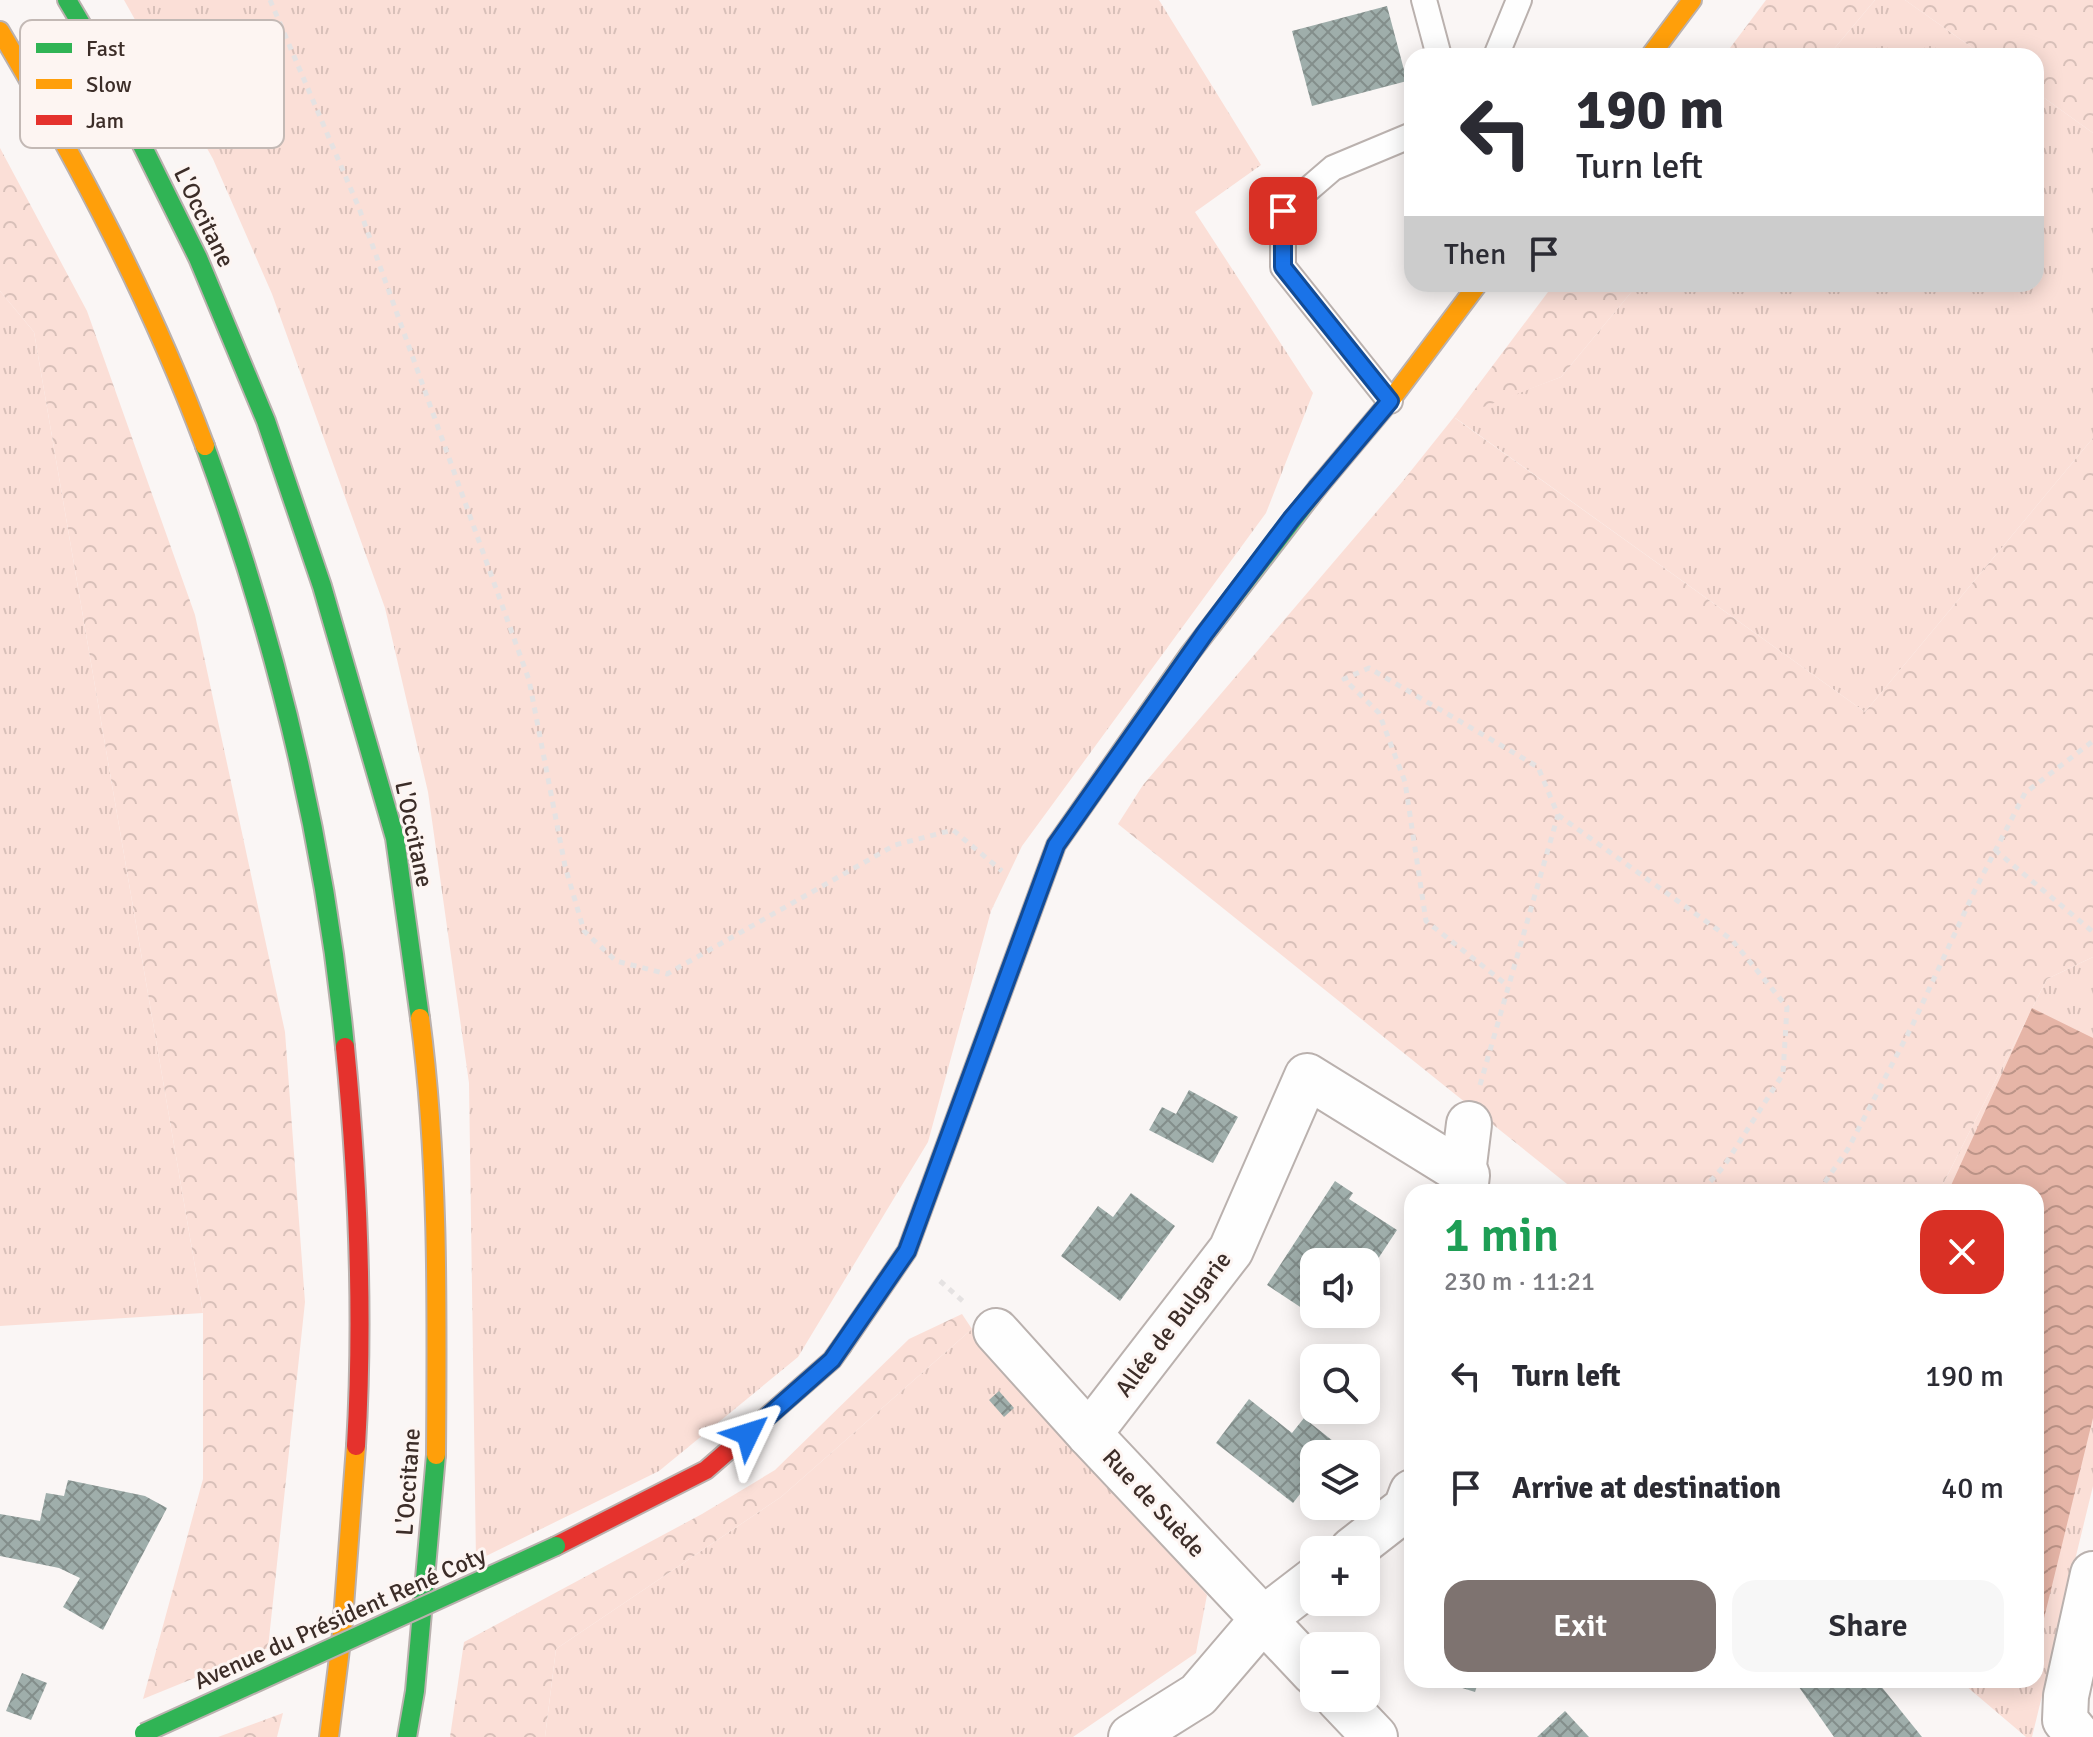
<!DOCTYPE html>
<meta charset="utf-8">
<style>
:root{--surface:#fff;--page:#f7f7f7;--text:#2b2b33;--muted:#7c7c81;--accent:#7e7370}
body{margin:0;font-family:Signika,sans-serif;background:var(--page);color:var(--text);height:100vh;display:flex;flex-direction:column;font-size:30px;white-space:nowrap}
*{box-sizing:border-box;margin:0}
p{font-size:26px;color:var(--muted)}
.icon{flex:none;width:44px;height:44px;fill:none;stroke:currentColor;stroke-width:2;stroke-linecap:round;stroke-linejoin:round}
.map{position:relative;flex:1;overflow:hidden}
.details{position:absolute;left:1404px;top:1184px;width:640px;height:504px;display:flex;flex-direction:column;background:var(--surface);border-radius:24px;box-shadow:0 4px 20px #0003}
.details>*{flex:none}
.guide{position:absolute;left:1404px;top:48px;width:640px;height:244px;border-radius:24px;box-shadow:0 4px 20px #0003;background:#fff;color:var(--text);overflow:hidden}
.controls{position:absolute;left:1300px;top:1248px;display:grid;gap:16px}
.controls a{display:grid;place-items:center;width:80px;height:80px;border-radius:16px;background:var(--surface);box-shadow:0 4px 20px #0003;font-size:40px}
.pin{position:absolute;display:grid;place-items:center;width:68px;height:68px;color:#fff;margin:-34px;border-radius:16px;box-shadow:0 4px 12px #0006}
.me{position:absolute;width:88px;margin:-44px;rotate:49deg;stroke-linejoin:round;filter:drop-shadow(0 0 6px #0008)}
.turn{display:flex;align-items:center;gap:28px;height:168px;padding:0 40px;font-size:36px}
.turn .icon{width:104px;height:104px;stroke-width:2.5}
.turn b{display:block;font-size:56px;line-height:68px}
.then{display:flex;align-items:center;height:76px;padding:0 40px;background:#0003;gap:16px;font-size:30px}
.round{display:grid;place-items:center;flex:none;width:84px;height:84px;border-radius:24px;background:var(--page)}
.overview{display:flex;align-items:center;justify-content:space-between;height:136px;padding:0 40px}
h1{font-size:48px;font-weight:600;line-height:60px;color:#1e9e55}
.primary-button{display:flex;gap:16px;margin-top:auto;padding:16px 40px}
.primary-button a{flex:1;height:92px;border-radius:24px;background:var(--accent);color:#fff;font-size:32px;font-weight:600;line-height:92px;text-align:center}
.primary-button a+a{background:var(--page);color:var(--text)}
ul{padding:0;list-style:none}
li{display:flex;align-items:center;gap:24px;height:112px;padding:0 40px}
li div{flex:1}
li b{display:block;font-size:30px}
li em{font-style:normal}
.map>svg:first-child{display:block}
</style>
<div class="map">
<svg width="2093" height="1737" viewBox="0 0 2093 1737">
<defs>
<pattern id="grass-tufts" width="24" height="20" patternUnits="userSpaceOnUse" patternTransform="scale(2)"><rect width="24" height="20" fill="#fbdfd7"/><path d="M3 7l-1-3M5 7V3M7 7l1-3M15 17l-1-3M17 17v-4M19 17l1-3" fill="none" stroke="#d8c0b9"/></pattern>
<pattern id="forest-crowns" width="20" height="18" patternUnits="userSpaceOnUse" patternTransform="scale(2)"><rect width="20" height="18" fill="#fbdfd7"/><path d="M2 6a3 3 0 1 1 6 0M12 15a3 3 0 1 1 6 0" fill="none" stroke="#d8c0b9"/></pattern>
<pattern id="water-waves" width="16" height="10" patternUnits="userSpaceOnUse" patternTransform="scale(2)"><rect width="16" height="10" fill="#e6b5a7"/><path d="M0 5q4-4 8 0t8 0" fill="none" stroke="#bc9488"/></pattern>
<pattern id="building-cross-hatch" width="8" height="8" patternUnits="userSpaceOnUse" patternTransform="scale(2)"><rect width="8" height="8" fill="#9faeab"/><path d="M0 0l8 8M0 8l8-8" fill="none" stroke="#838e8b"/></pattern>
</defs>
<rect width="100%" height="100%" fill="#faf6f5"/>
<g fill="url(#grass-tufts)">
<path d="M 124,0 L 1159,0 L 1261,165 L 1195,212 L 1313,393 L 1266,513 L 1022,846 L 991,911 L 928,1142 L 798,1357 L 659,1471 L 476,1561 L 469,1083 L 428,792 L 385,608 L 272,294 L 213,159 Z"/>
<path d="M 1875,0 L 1905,0 L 1984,56 L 1828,56 Z"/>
<path d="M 2036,92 L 2093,133 L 2093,438 L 1865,712 L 1454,417 L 1561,377 L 1638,284 L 2036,284 Z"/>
<path d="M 0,291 L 34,332 L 203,1313 L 0,1326 Z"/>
<path d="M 2093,957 L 2093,1486 L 2032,1737 L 2026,1737 L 1959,1680 L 2036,1680 L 2036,1192 L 1939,1192 L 2047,979 Z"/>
<path d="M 972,1329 L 1207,1595 L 1196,1653 L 1073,1737 L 545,1737 L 556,1649 L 781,1497 Z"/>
</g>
<g fill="url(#forest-crowns)">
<path d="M 1766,0 L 1875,0 L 1828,56 L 1724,56 Z"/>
<path d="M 1905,0 L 2093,0 L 2093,133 L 2036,92 L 2036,56 L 1984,56 Z"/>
<path d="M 0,148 L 87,311 L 195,615 L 285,1032 L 305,1302 L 268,1648 L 143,1699 L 203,1479 L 203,1313 L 34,332 L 0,291 Z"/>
<path d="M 1554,284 L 1638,284 L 1561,377 L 1455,418 L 1865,712 L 2093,438 L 2093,957 L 2047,979 L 1939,1192 L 1577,1192 L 1118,824 L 1143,785 L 1402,482 L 1454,417 Z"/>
<path d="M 962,1314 L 972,1329 L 781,1497 L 556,1649 L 545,1737 L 450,1737 L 464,1642 L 702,1514 L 775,1470 L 909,1339 Z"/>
<path d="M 283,1713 L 277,1737 L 218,1737 Z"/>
</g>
<path fill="url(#water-waves)" d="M 2032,1008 L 2093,1038 L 2093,1418 L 2036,1651 L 2036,1192 L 1948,1192 Z"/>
<g fill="url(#building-cross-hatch)">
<path d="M 1387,6 L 1407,81 L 1312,106 L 1292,31 Z"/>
<path d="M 1189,1090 L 1238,1117 L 1213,1163 L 1149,1130 L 1162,1107 L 1176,1114 Z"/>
<path d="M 1335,1181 L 1353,1193 L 1349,1199 L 1397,1230 L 1366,1277 L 1366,1262 L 1314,1262 L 1314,1314 L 1341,1314 L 1332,1328 L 1267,1285 Z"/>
<path d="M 1131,1193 L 1175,1226 L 1120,1301 L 1061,1256 L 1098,1206 L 1113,1217 Z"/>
<path d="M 999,1391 L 1014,1408 L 1004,1417 L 989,1400 Z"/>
<path d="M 1249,1399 L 1292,1433 L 1304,1418 L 1338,1445 L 1331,1454 L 1314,1454 L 1314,1476 L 1293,1503 L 1216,1443 Z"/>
<path d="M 68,1480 L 145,1496 L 167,1508 L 103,1630 L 63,1607 L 80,1578 L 59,1568 L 0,1556 L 0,1514 L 40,1521 L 46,1493 L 64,1496 Z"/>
<path d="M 22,1673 L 47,1683 L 31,1720 L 6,1711 Z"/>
<path d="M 1437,1680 L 1479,1680 L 1475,1692 Z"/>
<path d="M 1794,1680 L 1876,1680 L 1922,1737 L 1834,1737 Z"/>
<path d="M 1565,1711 L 1589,1737 L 1537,1737 Z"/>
</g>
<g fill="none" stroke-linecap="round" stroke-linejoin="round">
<defs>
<g id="lane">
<path d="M 1424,0 L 1439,56"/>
<path d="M 1496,56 L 1519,0"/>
<path d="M 1390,401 L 1283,267 L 1283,211 L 1333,168 L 1412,135"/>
</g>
<g id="street">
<path d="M 1463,1173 L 1469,1124"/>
<path d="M 996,1331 L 1089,1434 L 1314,1673"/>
<path d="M 1089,1434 L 1231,1250 L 1307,1076 L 1467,1175 L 1465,1192"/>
<path d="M 1352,1550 L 1406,1508 L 1412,1492"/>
<path d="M 1338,1698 L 1375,1737"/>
<path d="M 1131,1737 L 1198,1695 L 1263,1619 L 1314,1580"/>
<path d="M 2079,1737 L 2065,1720 L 2066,1696 L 2093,1574"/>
</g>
<g id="fast">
<path d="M 67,0 L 86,32 L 198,258 L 266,421 L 322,586 L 395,838 L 420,1018"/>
<path d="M 205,446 C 276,639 325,842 345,1047"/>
<path d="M 842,1346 L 907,1251 L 1056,845 L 1188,656 L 1318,487"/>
<path d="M 407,1737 L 415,1691 L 436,1455"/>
</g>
<g id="slow">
<path d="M 0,31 C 79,164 151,301 205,446"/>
<path d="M 1650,56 L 1692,0"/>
<path d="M 1318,487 L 1390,401 L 1478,284"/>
<path d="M 420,1018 C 439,1161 437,1312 436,1455"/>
<path d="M 329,1737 L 342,1633 L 356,1446"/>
</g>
<g id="jam">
<path d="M 345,1047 C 358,1179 364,1313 356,1446"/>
<path d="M 556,1546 L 706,1470 L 832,1360 L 842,1346"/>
</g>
</defs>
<use href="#lane" stroke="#bab1ae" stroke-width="28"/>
<use href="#street" stroke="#bab1ae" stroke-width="48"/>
<use href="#fast" stroke="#bab1ae" stroke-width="22"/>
<use href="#slow" stroke="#bab1ae" stroke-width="22"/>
<use href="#jam" stroke="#bab1ae" stroke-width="22"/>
<g stroke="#e5e2e2" stroke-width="5" stroke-dasharray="6 6" stroke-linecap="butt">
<path d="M 270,0 L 359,208 L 529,680 L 565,866 L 584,931 L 616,961 L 667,974 L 895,845 L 953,830 L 1002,871"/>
<path d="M 1558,815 L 1732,940 L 1787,1007 L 1783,1074 L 1724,1166 L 1701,1192"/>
<path d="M 1995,850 L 2093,932"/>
<path d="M 1480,1085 L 1558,815 L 1538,767 L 1369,668 L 1344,679 L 1379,713 L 1405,782 L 1426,921 L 1508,986"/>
<path d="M 1818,1192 L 1848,1149 L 1912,1026 L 1975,890 L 2025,793 L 2093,741"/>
<path d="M 940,1281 L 965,1303"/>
</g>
<use href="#lane" stroke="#fefefe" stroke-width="24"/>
<use href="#street" stroke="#fefefe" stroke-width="44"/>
<use href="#fast" stroke="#30b455" stroke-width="18"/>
<use href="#slow" stroke="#ff9f0a" stroke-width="18"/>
<use href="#jam" stroke="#e5322d" stroke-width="18"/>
<defs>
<path id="fast-bridge" d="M 144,1733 L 556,1546"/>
</defs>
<use href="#fast-bridge" stroke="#bab1ae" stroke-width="22" stroke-linecap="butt"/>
<use href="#fast-bridge" stroke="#30b455" stroke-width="18"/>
</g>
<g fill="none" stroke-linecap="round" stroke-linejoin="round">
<defs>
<path id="route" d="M 748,1434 L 832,1360 L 907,1251 L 1056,845 L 1205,633 L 1291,519 L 1390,401 L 1283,267 L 1283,211"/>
</defs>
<use href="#route" stroke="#114b97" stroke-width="20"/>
<use href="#route" stroke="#1a73e8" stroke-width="14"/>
</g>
<g text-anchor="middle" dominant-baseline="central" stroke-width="6" stroke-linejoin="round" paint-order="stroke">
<g font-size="24" fill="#3c2d28" stroke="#fdf5f2">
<text transform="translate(204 217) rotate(64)">L'Occitane</text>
<text transform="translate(414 834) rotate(78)">L'Occitane</text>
<text transform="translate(1173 1324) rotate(-53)">Allée de Bulgarie</text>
<text transform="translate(408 1482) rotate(-86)">L'Occitane</text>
<text transform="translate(1154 1503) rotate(47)">Rue de Suède</text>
<text transform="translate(340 1618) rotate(-24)">Avenue du Président René Coty</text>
</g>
</g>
<rect x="20" y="20" width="264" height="128" rx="12" fill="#fdf5f2" stroke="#c3b9b5" stroke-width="2"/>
<rect x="36" y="43" width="36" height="10" fill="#30b455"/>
<rect x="36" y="79" width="36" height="10" fill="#ff9f0a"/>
<rect x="36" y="115" width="36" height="10" fill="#e5322d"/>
<g font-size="22" fill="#3c2d28">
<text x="86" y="56">Fast</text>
<text x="86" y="92">Slow</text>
<text x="86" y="128">Jam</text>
</g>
</svg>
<div class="controls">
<a><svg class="icon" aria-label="sound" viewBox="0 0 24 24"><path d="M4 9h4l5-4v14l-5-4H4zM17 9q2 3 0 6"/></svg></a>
<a><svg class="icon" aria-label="search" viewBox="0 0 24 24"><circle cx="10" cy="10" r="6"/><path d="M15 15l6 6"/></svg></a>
<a><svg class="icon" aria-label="layers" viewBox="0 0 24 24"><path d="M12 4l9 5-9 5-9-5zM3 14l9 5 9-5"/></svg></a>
<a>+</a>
<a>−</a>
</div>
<div class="pin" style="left:1283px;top:211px;background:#d93025"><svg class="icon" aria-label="arrive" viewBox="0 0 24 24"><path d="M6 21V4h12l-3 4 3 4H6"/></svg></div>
<svg class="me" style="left:748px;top:1434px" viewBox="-20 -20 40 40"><path d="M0-17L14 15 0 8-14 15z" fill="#1a73e8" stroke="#fff" stroke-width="4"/></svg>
<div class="guide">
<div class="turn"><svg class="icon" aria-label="left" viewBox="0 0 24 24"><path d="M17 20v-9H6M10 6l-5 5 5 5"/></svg><div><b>190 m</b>Turn left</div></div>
<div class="then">Then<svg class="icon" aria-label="arrive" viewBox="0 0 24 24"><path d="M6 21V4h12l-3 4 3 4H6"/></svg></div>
</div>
<section class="details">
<div class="overview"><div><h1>1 min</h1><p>230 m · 11:21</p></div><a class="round" style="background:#d93025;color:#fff"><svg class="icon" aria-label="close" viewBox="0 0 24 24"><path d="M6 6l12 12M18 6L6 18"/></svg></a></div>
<ul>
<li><svg class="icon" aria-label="left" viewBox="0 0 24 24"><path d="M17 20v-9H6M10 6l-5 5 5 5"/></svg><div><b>Turn left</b></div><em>190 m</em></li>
<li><svg class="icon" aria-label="arrive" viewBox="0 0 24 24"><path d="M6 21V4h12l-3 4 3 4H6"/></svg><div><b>Arrive at destination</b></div><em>40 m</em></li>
</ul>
<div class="primary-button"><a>Exit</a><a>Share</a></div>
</section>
</div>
